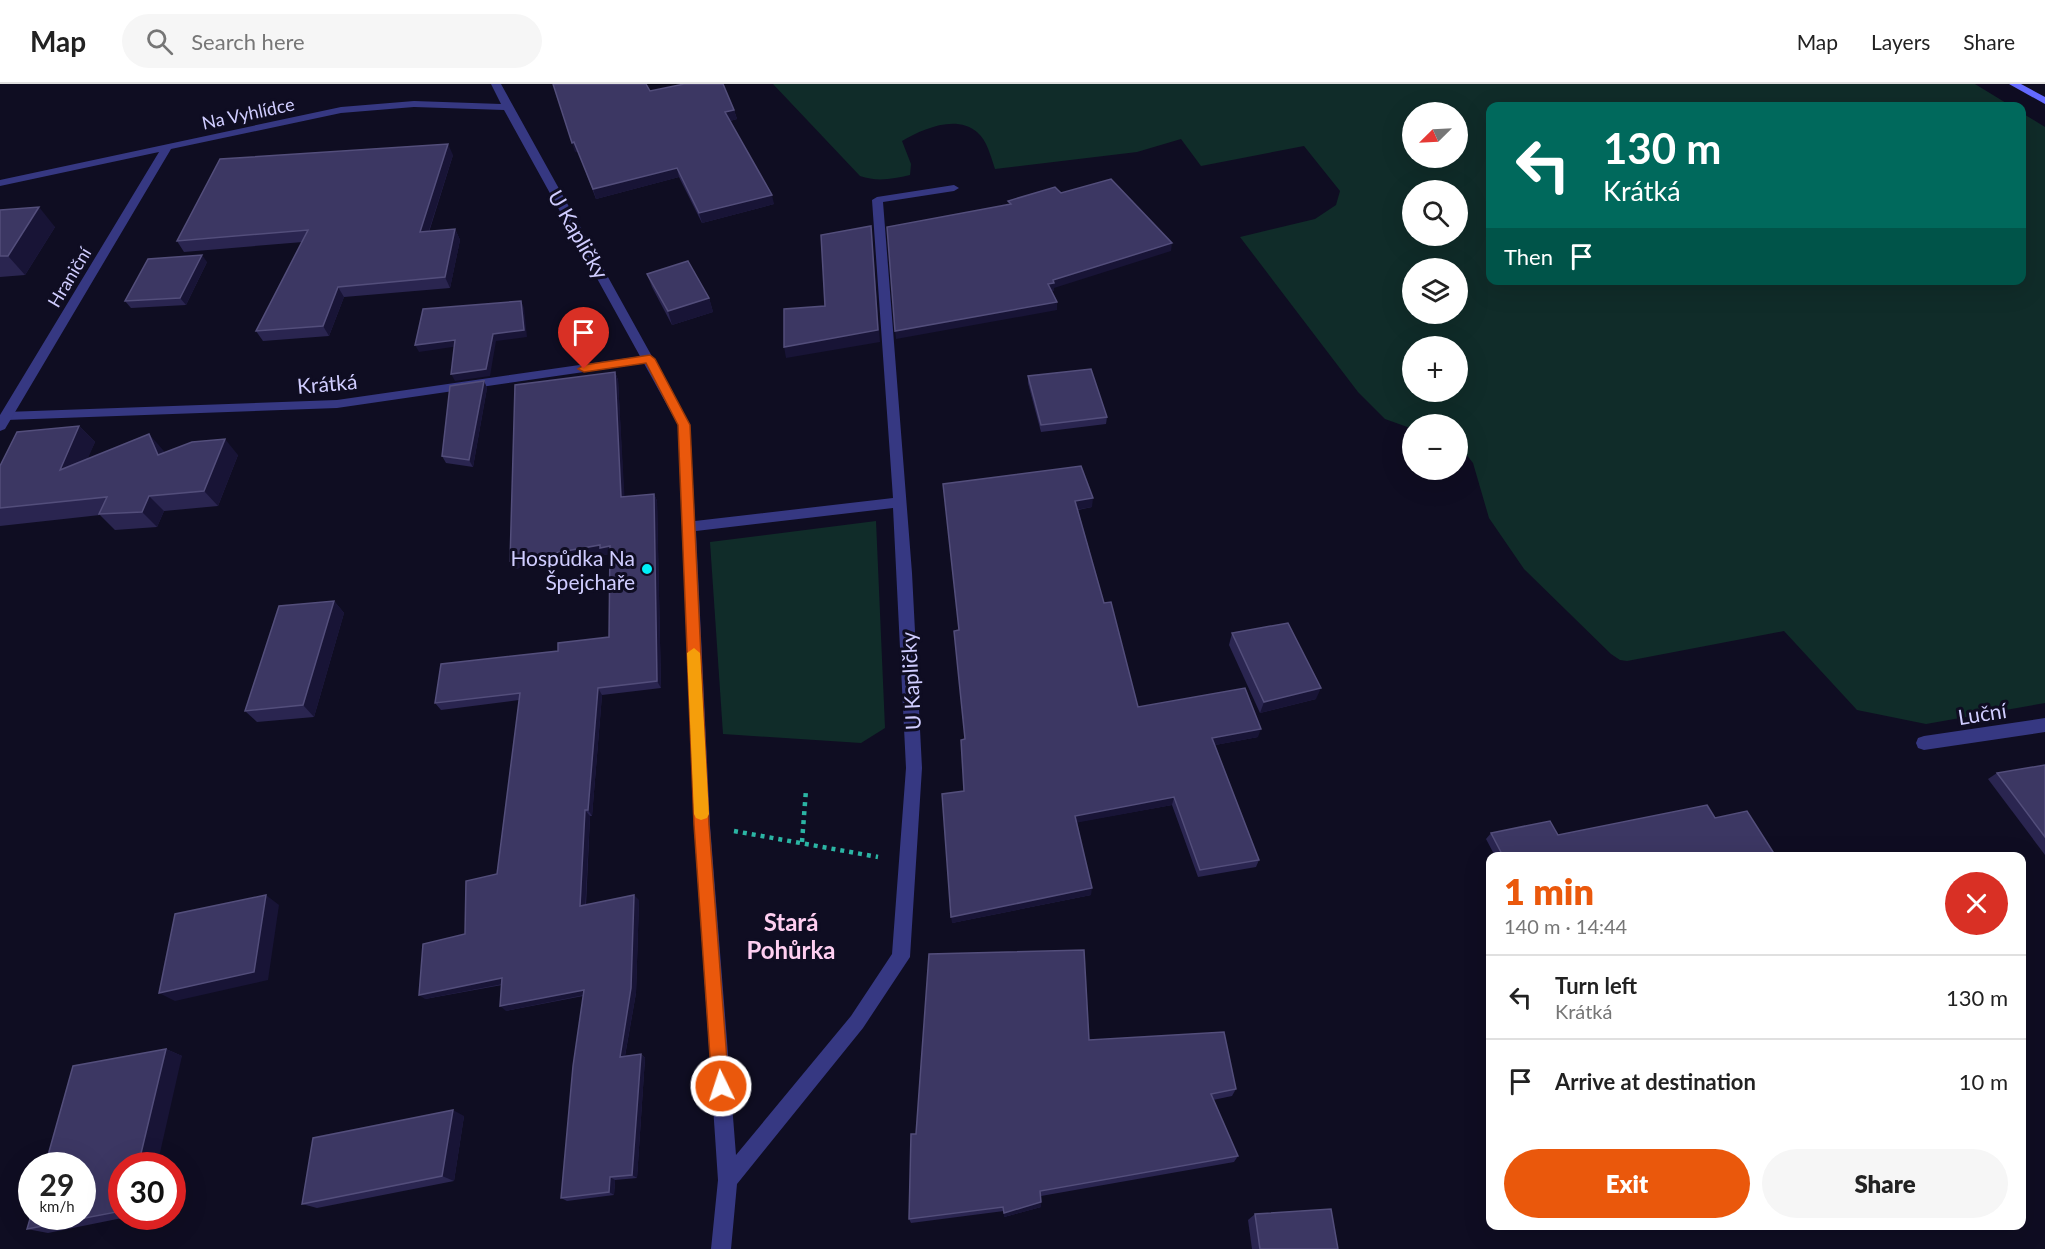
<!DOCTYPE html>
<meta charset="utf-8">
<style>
:root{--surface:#fff;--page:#f6f6f6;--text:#222;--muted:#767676;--line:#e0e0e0;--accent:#ea580c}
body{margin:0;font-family:Lato,sans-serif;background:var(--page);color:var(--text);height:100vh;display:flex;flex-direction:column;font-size:22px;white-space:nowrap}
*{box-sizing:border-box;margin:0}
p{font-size:20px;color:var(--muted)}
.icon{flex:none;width:33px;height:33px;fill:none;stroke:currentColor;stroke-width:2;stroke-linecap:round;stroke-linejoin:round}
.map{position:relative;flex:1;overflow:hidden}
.panel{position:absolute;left:1486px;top:768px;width:540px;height:378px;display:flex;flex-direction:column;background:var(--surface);border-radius:12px;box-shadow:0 6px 24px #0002}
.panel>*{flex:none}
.guide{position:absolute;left:1486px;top:18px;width:540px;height:183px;border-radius:12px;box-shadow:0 6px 24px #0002;background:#00695c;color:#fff;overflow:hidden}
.needle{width:39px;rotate:246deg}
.controls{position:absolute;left:1402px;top:18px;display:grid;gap:12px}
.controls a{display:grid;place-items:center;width:66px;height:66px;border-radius:50%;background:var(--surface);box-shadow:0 6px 24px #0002;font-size:30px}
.speed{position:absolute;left:18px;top:1068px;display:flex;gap:12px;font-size:30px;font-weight:700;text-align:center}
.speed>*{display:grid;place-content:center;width:78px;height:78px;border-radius:50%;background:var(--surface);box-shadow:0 6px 24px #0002;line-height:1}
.speed small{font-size:15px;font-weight:400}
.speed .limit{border:9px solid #d22;background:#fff;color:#111}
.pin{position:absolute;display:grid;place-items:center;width:51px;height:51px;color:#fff;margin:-62px -26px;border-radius:50% 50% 50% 0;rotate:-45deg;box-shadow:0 0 6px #0007}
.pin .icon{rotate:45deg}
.me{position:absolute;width:66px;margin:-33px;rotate:356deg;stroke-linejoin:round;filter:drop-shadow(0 0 4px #0008)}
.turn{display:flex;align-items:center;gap:21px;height:126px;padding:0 18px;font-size:27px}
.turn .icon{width:78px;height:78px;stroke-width:2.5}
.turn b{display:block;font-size:42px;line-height:51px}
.then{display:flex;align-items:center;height:57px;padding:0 18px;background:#0003;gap:12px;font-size:22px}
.round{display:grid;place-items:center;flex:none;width:63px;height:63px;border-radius:32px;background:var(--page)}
.headline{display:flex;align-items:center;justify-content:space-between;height:102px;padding:0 18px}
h1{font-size:36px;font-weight:800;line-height:45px;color:var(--accent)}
.button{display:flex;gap:12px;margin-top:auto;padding:12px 18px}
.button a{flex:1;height:69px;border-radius:36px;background:var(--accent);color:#fff;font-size:24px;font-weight:800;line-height:69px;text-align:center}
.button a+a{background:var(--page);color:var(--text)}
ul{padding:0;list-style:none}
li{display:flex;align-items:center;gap:18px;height:84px;padding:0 18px;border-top:2px solid var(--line)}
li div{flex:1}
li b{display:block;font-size:22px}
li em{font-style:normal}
header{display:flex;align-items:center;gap:36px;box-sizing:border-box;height:84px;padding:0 30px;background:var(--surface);border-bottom:2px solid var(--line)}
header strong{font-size:28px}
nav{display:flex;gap:33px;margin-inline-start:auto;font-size:21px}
.search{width:420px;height:54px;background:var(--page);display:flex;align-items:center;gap:15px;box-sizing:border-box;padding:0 21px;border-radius:33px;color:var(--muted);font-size:22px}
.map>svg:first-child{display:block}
</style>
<header>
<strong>Map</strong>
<div class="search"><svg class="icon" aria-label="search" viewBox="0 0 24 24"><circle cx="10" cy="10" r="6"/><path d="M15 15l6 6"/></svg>Search here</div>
<nav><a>Map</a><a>Layers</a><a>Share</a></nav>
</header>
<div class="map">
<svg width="2045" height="1165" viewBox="0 0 2045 1165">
<rect width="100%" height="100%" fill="#0f0d22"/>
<g fill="#102c29" fill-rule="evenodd">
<path d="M 773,0 L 1975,0 L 2011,22 L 1491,22 L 1491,196 L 2022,196 L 2022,29 L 2045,43 L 2045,619 L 1926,640 L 1857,626 L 1784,547 L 1627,577 L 1620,576 L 1611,570 L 1524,485 L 1489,434 L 1473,379 L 1458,360 L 1458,340 L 1413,340 L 1413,345 L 1385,335 L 1358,308 L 1240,153 L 1315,135 L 1336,121 L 1340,107 L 1304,62 L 1201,82 L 1181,55 L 1137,68 L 995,85 C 991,73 987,56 977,48 C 956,30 922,45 902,57 L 911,80 L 910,91 C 893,95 877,98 860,92 ZM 1413,28 L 1458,28 L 1458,74 L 1413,74 ZM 1413,106 L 1458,106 L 1458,152 L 1413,152 ZM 1413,184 L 1458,184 L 1458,230 L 1413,230 ZM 1413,262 L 1458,262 L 1458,308 L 1413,308 Z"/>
<path d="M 876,437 L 885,644 L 861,659 L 723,650 L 710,458 Z"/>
</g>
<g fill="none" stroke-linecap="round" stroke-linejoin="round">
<g stroke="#2bb5a4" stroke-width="4.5" stroke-dasharray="4 5" stroke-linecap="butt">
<path d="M 734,747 L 878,773"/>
<path d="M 802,758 L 806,706"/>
</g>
<path fill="#363882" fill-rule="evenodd" d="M 649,271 L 655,275 L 653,278 L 337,324 L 6,336 L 0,333 L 2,329 L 6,328 L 337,316 Z"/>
<g fill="#363882" fill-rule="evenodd">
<path d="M 491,0 L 501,0 L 690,341 L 695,437 L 893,414 L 872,116 L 877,113 L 954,101 L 959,104 L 954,107 L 883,118 L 912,489 L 922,684 L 910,873 L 863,944 L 737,1100 L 731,1165 L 711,1165 L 718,1096 L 694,741 L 678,341 L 504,26 L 414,23 L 341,29 L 171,65 L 5,345 L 0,347 L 0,331 L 159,68 L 0,102 L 0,96 L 341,23 L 414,17 L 501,20 ZM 893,424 L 906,684 L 892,870 L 851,932 L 736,1071 L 710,741 L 696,447 Z"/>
<path d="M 2045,634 L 2045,648 L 1924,666 L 1918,664 L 1916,659 L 1918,654 L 1924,652 Z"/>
</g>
<path fill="#646aff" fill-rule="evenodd" d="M 2009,0 L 2021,0 L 2045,13 L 2045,20 Z"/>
</g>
<g fill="#2a2550">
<path d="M 650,7 L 734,26 L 737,35 L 730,37 L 774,120 L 702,139 L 679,93 L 596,115 L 578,67 L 575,68 Z"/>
<path d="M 453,71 L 429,148 L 455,145 L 460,156 L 450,204 L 344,213 L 329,252 L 263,257 L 256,247 L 303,158 L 184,168 L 177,157 Z"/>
<path d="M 0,126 L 55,143 L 25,191 L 0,193 Z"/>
<path d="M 207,178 L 186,221 L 131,224 L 125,217 Z"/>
<path d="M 647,190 L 709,214 L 713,228 L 672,241 L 652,203 Z"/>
<path d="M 615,288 L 618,296 L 624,413 L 654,410 L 657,417 L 661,604 L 602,611 L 592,732 L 590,732 L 586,821 L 639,816 L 636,909 L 625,972 L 641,970 L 645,974 L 637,1094 L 615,1096 L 614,1111 L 567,1117 L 561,1114 L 583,912 L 506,927 L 502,901 L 425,915 L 465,850 L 497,790 L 519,616 L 441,626 L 435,619 L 558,567 L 609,553 L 610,470 L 603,471 L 602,469 L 514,485 L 510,477 Z"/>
<path d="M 1028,292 L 1107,333 L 1106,340 L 1041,348 L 1028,299 Z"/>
<path d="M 484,297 L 487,304 L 473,383 L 446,379 L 442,372 Z"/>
<path d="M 79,342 L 95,358 L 87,375 L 163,366 L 164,369 L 238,371 L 218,422 L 164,427 L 157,443 L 115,446 L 100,431 L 0,442 L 0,382 Z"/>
<path d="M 943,400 L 1092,423 L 1078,426 L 1104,519 L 1138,623 L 1258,653 L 1215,661 L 1259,776 L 1256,783 L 1198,793 L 1172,721 L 1077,738 L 1091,811 L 952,839 L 964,707 L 965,655 L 959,546 Z"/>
<path d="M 334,517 L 344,529 L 314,633 L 257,638 L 245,627 Z"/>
<path d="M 1232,549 L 1316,615 L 1260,629 L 1229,561 Z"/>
<path d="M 2045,681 L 2045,771 L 1988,695 L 1997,689 Z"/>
<path d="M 1715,734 L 1774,772 L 1495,772 L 1486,755 L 1491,749 L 1558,751 Z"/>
<path d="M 1089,956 L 1236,1005 L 1232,1012 L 1213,1016 L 1238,1072 L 1234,1078 L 1041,1112 L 1041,1123 L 1004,1133 L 1004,1127 L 911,1139 L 909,1135 L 916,1050 Z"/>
<path d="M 166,965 L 182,972 L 122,1082 L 122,1132 L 132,1132 L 48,1149 L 27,1145 Z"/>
<path d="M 464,1032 L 454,1097 L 317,1124 L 302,1120 Z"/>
<path d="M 1255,1130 L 1338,1165 L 1252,1165 L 1248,1136 Z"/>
</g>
<g fill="#181436">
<path d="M 734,26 L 737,35 L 727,38 L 725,28 Z"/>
<path d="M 574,58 L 578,67 L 575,68 L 572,59 Z"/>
<path d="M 448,60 L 453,71 L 425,159 L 420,148 Z"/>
<path d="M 677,84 L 679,93 L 596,115 L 593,105 Z"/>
<path d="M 772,111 L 774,120 L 702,139 L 699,129 Z"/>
<path d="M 39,123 L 55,143 L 25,191 L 8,172 Z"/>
<path d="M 871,142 L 880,258 L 786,274 L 784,263 L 878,246 Z"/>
<path d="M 455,145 L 460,156 L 450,204 L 445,193 Z"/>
<path d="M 1172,159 L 1171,167 L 1054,204 L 1054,207 L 1047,208 L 1048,200 L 1053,196 Z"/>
<path d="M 202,171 L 207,178 L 186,221 L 180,214 Z"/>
<path d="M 338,203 L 344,213 L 329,252 L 323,242 Z"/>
<path d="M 709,214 L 713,228 L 672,241 L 668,227 Z"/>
<path d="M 521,217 L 524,224 L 527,253 L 496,257 L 490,292 L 455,297 L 451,290 L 493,250 Z"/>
<path d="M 1057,218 L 1057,226 L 896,255 L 895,247 Z"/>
<path d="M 455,256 L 459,262 L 419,268 L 415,261 Z"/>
<path d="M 615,288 L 618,296 L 625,421 L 621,413 Z"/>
<path d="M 484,297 L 487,304 L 473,383 L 469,376 Z"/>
<path d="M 79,342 L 95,358 L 76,402 L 60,386 Z"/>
<path d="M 149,350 L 163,366 L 172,387 L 158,371 Z"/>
<path d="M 225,355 L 238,371 L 218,422 L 204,407 Z"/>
<path d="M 654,410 L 657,417 L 661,604 L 657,597 Z"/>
<path d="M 149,412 L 164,427 L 157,443 L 142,428 Z"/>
<path d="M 1093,414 L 1092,423 L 1075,426 L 1075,417 Z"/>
<path d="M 600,461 L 610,462 L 614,470 L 603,471 L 602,469 L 514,485 L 510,477 Z"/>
<path d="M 334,517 L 344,529 L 314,633 L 303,621 Z"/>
<path d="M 598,604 L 602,611 L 592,732 L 588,726 Z"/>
<path d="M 1321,604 L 1316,615 L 1260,629 L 1264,618 Z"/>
<path d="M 1261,645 L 1258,653 L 1210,662 L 1212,654 Z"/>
<path d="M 1174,713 L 1172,721 L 1075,739 L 1075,732 Z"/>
<path d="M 585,726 L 590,732 L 585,828 L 580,822 Z"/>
<path d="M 1092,804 L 1091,811 L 952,839 L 951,833 Z"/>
<path d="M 266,811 L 279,821 L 268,896 L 175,917 L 159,909 Z"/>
<path d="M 634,811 L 639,816 L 636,909 L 624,977 L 620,973 Z"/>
<path d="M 502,894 L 508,899 L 425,915 L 419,911 Z"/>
<path d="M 584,906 L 589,910 L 506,927 L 500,922 Z"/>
<path d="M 166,965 L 182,972 L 157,1082 L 138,1082 Z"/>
<path d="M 641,970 L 645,974 L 637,1094 L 632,1091 Z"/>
<path d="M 453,1026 L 464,1032 L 454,1097 L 442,1092 Z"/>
<path d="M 610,1093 L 615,1096 L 614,1111 L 609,1108 Z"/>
<path d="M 1041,1118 L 1041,1123 L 1004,1133 L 1004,1129 Z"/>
</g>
<g fill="#3c3763" stroke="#534e7b" stroke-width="1.5">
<path d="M 553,0 L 646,0 L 650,7 L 684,0 L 723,0 L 734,26 L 725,28 L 772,111 L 699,129 L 677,84 L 593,105 L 574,58 L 572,59 Z"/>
<path d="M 448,60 L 420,148 L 455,145 L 445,193 L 338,203 L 323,242 L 256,247 L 308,146 L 177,157 L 220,75 Z"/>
<path d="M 1111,95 L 1172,159 L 1053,196 L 1054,199 L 1048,200 L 1057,218 L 895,247 L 887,143 L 1011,120 L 1008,117 L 1055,103 L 1061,109 Z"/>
<path d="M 39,123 L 8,172 L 0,172 L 0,126 Z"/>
<path d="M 871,142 L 878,246 L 784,263 L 784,225 L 825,222 L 821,151 Z"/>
<path d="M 202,171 L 180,214 L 125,217 L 148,175 Z"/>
<path d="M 688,177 L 709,214 L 668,227 L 647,190 Z"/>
<path d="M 521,217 L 524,246 L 493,250 L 486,285 L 451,290 L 455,256 L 415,261 L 423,225 Z"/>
<path d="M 1091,285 L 1107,333 L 1041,341 L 1028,292 Z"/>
<path d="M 615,288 L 621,413 L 654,410 L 657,597 L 598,604 L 588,726 L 585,726 L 580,822 L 634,811 L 631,904 L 620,973 L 641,970 L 632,1091 L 610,1093 L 609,1108 L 561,1114 L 573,982 L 584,906 L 500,922 L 502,894 L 419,911 L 423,860 L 465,850 L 466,797 L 497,790 L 520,609 L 435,619 L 441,580 L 558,567 L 558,559 L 609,553 L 610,462 L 600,464 L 600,461 L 510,477 L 515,301 Z"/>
<path d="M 484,297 L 469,376 L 442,372 L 450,302 Z"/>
<path d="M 79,342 L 60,386 L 149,350 L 158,371 L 192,358 L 225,355 L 204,407 L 149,412 L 142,428 L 99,430 L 107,413 L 0,424 L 0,382 L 17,348 Z"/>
<path d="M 1081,382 L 1093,414 L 1075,417 L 1104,519 L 1111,518 L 1138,623 L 1245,604 L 1261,645 L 1212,654 L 1259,776 L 1200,786 L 1174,713 L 1075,732 L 1092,804 L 951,833 L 942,710 L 964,707 L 961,656 L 965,655 L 954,547 L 959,546 L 943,400 Z"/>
<path d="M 334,517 L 303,621 L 245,627 L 279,522 Z"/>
<path d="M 1288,539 L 1321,604 L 1264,618 L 1232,549 Z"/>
<path d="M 2045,681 L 2045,753 L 1997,689 Z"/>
<path d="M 1707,721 L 1715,734 L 1747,727 L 1775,771 L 1770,772 L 1503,772 L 1491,749 L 1550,737 L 1558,751 Z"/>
<path d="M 266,811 L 254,888 L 159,909 L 175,830 Z"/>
<path d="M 1084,866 L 1089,956 L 1224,948 L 1236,1005 L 1211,1010 L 1238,1072 L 1040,1107 L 1041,1118 L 1004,1129 L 1003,1123 L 909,1135 L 911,1050 L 916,1050 L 929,870 Z"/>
<path d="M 166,965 L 138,1082 L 122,1082 L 122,1127 L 27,1145 L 32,1128 L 32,1132 L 82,1132 L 82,1082 L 45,1082 L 73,982 Z"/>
<path d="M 453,1026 L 442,1092 L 302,1120 L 313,1054 Z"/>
<path d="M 1331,1125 L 1338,1165 L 1260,1165 L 1255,1130 Z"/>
</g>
<path fill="#ea580c" stroke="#983908" stroke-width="1.5" d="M 650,271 L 655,275 L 690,341 L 709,741 L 729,1002 L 727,1008 L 721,1010 L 715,1008 L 712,1002 L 694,741 L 678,341 L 646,279 L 584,288 L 578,285 L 584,281 Z"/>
<path fill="#f59e0b" d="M 694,564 L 700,569 L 709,730 L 707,734 L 701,736 L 696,734 L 694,730 L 687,569 Z"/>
<circle fill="#00eff8" stroke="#0f0d22" stroke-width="2" cx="647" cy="485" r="6"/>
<g text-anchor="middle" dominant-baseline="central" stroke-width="6" stroke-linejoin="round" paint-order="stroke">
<g font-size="18" fill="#d0cdff" stroke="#0f0d22">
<text transform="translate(248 29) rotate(-12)">Na Vyhlídce</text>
<text transform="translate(69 193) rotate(-59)">Hraniční</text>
</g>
<g font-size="21" fill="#d0cdff" stroke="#0f0d22">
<text transform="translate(579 150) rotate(60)">U Kapličky</text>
<text transform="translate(327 299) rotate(-5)">Krátká</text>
<text transform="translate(910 597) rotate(-93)">U Kapličky</text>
<text transform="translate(1982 629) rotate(-9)">Luční</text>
</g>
<g font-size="21" fill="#d0cdff" stroke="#0f0d22" text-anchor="end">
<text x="635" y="473">Hospůdka Na<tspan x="635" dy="24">Špejchaře</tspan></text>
</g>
<g font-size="24" font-weight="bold" fill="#ffcff1" stroke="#0f0d22">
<text x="791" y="837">Stará<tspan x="791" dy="28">Pohůrka</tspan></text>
</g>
</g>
</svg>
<div class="controls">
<a><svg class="needle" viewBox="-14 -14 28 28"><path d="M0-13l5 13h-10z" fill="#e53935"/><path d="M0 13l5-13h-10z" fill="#767676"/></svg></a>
<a><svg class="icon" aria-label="search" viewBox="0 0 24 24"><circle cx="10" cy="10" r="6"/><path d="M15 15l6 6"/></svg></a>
<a><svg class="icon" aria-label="layers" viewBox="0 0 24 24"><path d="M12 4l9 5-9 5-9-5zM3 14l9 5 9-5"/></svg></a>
<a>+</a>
<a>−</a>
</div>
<div class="speed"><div>29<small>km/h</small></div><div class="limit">30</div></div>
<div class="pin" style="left:584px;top:285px;background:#d93025"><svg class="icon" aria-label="arrive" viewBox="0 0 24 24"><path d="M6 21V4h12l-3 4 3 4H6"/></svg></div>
<svg class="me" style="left:721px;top:1002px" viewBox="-20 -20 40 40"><circle r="17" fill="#ea580c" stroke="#fff" stroke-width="3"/><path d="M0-11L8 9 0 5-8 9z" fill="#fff"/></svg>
<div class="guide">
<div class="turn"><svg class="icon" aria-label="left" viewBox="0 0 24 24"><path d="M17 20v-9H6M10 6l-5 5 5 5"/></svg><div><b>130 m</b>Krátká</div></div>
<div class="then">Then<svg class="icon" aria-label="arrive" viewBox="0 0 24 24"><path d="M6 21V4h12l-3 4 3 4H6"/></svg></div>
</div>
<section class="panel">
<div class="headline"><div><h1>1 min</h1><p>140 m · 14:44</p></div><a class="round" style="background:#d93025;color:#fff"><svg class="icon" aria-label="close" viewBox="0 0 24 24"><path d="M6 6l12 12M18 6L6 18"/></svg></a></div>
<ul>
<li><svg class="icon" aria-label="left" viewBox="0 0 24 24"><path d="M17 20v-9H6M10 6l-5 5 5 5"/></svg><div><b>Turn left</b><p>Krátká</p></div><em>130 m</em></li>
<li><svg class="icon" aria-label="arrive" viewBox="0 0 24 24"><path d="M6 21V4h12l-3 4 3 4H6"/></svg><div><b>Arrive at destination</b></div><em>10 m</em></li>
</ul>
<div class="button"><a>Exit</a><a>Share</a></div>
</section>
</div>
